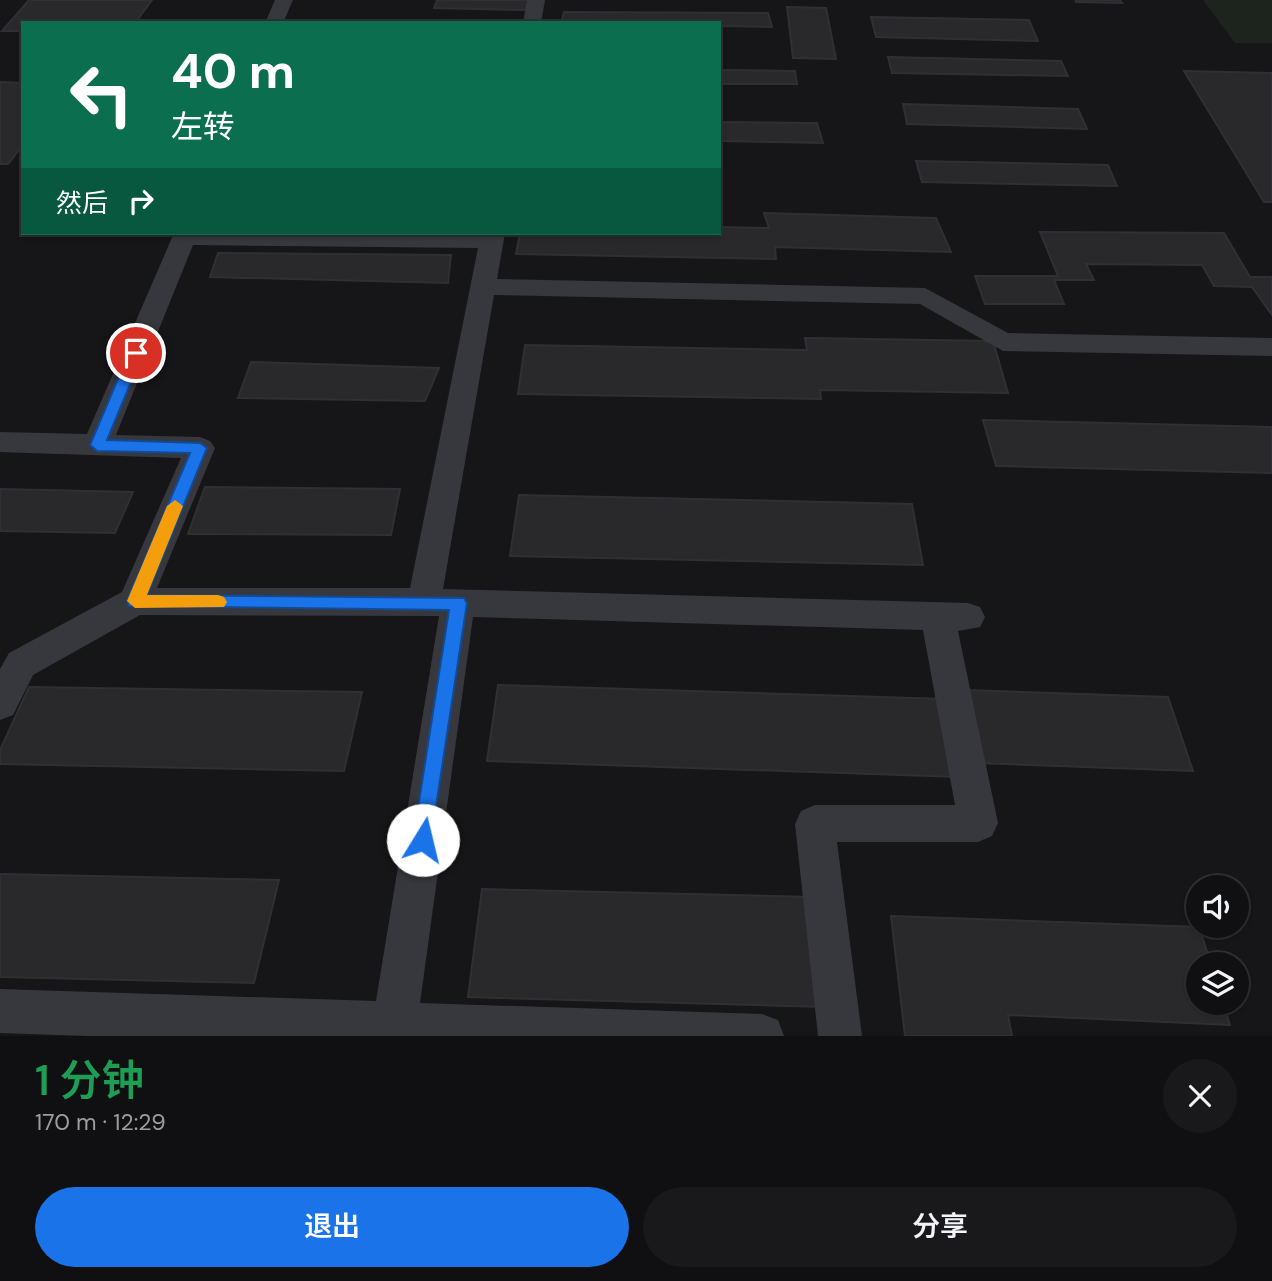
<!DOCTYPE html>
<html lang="zh">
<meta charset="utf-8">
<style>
:root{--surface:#101012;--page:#19191b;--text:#f1f3f6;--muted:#9c9d9f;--line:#303032;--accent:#1a73e8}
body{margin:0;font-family:"DM Sans","Noto Sans SC",sans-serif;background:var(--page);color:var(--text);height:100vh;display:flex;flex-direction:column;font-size:26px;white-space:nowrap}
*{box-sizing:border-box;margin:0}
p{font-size:23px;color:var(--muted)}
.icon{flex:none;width:38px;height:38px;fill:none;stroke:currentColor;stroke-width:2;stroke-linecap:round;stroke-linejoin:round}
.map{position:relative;height:1036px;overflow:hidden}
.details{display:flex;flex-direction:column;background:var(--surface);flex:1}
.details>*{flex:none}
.top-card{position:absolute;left:21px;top:21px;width:700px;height:214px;border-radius:0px;box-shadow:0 2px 5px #0004,0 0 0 2px var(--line);background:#0b6e4f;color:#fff;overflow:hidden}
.tools{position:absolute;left:1186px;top:875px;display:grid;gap:14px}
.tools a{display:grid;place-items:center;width:63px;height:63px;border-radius:50%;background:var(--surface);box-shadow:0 2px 5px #0004,0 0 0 2px var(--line);font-size:35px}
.pin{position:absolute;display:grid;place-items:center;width:60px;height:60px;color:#fff;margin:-30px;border:4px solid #fff;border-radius:50%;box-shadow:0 2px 7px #0007}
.me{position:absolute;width:77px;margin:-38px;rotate:9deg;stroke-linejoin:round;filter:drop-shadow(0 0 5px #0008)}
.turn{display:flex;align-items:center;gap:24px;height:147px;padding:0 35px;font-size:32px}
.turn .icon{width:91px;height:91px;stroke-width:2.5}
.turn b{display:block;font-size:49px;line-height:60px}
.then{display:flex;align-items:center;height:66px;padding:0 35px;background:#0003;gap:14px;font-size:26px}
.round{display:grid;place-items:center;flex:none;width:74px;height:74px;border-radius:37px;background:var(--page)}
.head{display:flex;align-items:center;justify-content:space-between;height:119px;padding:0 35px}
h1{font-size:42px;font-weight:600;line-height:52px;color:#1e9e55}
.primary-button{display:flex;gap:14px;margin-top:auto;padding:14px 35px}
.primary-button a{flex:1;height:80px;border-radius:42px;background:var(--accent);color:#fff;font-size:28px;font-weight:600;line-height:80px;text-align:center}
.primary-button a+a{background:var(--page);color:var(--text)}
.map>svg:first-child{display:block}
</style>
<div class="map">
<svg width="1272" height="1036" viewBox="0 0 1272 1036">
<rect width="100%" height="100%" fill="#161618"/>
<path fill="#1c241d" d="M 1203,0 L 1272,0 L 1272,43 L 1235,43 Z"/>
<g fill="#29292c" stroke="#303034" stroke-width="2">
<path d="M 29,0 L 152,0 L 135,23 L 23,23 L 23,31 L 2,31 Z"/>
<path d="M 437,0 L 529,0 L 525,10 L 434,8 Z"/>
<path d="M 1075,0 L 1120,0 L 1122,3 L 1076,2 Z"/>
<path d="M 787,7 L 826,8 L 836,59 L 793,58 Z"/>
<path d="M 564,12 L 768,13 L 772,27 L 719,26 L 719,23 L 561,23 Z"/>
<path d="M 871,17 L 1029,20 L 1038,41 L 876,37 Z"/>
<path d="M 888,57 L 1061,61 L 1068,76 L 892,73 Z"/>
<path d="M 719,70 L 795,71 L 797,84 L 719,84 Z"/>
<path d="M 1184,71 L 1272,73 L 1272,202 L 1264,202 Z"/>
<path d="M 0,82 L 23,83 L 23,145 L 8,164 L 0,164 Z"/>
<path d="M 903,104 L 1078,109 L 1087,129 L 907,124 Z"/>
<path d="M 719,122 L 817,123 L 823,143 L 719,141 Z"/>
<path d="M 916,161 L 1108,165 L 1117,186 L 922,182 Z"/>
<path d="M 764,213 L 936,218 L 951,252 L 775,247 L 776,259 L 516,254 L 520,233 L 719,233 L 719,227 L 769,228 Z"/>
<path d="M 1040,232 L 1224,233 L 1250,277 L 1272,277 L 1272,315 L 1252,287 L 1214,286 L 1202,265 L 1086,264 L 1094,280 L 1054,280 L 1064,304 L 985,304 L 975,276 L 1058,276 Z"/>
<path d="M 218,253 L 451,255 L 448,283 L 210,277 Z"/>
<path d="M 805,338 L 993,341 L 1008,393 L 820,390 L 821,399 L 518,394 L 525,345 L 807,350 Z"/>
<path d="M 251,362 L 439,368 L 425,401 L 238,398 Z"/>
<path d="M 983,420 L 1272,427 L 1272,473 L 996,466 Z"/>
<path d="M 205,487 L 400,489 L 391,535 L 188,534 Z"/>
<path d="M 0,489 L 133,492 L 115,533 L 0,531 Z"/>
<path d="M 519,495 L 912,504 L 923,565 L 510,556 Z"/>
<path d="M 498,685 L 944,699 L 958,777 L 487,761 Z"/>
<path d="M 29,687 L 362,692 L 344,771 L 0,764 L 0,750 Z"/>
<path d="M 964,690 L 1168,697 L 1193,771 L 978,763 Z"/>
<path d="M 0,874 L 279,880 L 254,983 L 0,977 Z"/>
<path d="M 482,889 L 813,897 L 823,1007 L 468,997 Z"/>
<path d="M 891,916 L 1199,927 L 1211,964 L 1199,964 L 1199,1003 L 1223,1003 L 1230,1025 L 1008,1015 L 1012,1036 L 905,1036 Z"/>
</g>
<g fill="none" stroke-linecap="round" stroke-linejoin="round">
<g fill="#37383e" fill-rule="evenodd">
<path d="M 275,0 L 293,0 L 283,23 L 265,23 Z"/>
<path d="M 527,0 L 545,0 L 541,23 L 523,23 Z"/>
<path d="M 174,233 L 505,233 L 497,279 L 925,288 L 1008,333 L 1272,338 L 1272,356 L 1003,351 L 920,304 L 494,295 L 443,589 L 968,603 L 980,607 L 985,617 L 980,627 L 958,631 L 998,823 L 992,836 L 978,842 L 837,842 L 862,1036 L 818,1036 L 795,824 L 801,811 L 815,805 L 955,805 L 923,630 L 473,617 L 420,1003 L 762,1014 L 778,1020 L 784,1036 L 87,1036 L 0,1033 L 0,989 L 376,1001 L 439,616 L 140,615 L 33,675 L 13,715 L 0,720 L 0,669 L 9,653 L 122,592 L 181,458 L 0,452 L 0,432 L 87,434 ZM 193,245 L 478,248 L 410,588 L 157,588 L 215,448 L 210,441 L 200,437 L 116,435 Z"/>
</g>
</g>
<path fill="#1a73e8" stroke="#114b97" stroke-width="2" d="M 136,349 L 143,353 L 107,440 L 200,443 L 207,448 L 147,595 L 464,598 L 467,603 L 430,846 L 423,849 L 416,846 L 413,840 L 449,610 L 129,606 L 127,601 L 190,453 L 97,451 L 90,445 L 129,353 Z"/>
<path fill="#f59e0b" d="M 175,500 L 183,506 L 147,595 L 218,595 L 224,597 L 227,602 L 224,607 L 135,608 L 127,601 L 167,506 Z"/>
</svg>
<div class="tools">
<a><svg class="icon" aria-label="sound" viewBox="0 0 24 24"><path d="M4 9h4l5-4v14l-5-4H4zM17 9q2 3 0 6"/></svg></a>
<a><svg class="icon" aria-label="layers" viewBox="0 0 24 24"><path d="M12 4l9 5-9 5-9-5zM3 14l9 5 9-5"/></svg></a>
</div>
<div class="pin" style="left:136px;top:353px;background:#d93025"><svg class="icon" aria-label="arrive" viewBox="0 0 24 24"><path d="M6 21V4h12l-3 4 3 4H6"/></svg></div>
<svg class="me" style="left:423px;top:840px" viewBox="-20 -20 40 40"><circle r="19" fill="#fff"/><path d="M0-13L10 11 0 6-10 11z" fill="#1a73e8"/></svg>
<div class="top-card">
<div class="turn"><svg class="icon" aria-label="left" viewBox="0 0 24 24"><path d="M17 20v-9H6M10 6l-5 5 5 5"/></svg><div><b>40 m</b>左转</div></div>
<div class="then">然后<svg class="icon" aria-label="right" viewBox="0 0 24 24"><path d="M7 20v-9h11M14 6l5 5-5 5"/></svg></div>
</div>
</div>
<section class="details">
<div class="head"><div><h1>1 分钟</h1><p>170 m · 12:29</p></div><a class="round"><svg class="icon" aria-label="close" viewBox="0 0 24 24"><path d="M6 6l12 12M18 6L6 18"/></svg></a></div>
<div class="primary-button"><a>退出</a><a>分享</a></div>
</section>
